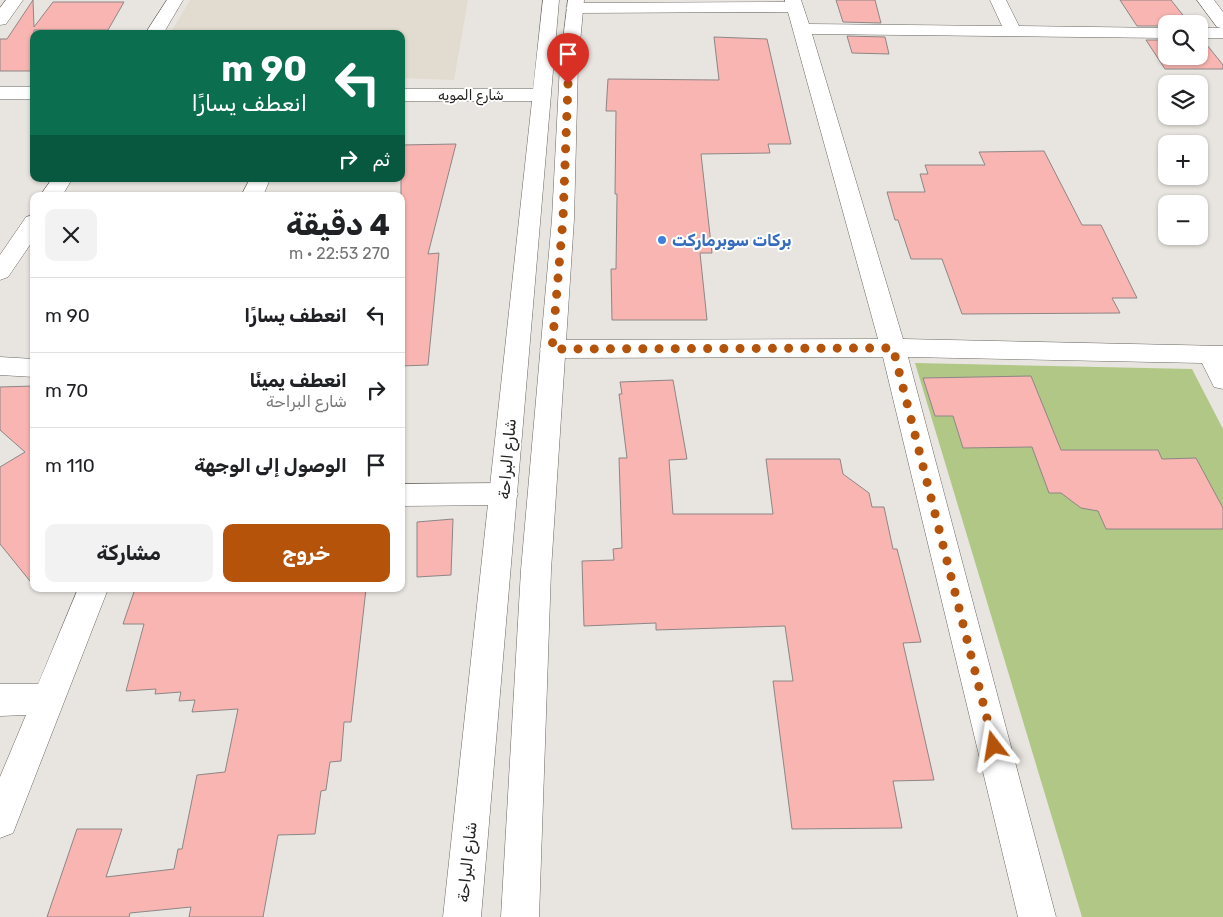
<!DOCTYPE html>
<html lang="ar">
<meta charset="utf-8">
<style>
:root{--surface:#fff;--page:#f2f2f2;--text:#202124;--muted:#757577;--line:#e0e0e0;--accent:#b45309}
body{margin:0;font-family:Rubik,"Noto Sans Arabic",sans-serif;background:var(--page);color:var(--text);direction:rtl;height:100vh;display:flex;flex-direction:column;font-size:19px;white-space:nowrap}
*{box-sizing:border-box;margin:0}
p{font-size:16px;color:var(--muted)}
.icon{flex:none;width:28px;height:28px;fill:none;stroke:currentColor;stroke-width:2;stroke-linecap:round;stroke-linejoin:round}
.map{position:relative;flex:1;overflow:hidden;direction:ltr}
.drawer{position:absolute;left:30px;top:192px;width:375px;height:400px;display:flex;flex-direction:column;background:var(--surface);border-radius:10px;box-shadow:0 1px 4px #0004;direction:rtl}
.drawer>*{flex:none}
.top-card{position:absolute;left:30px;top:30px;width:375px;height:152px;border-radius:10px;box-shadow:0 1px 4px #0004;direction:rtl;background:#0b6e4f;color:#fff;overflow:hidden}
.tools{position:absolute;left:1158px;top:15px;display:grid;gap:10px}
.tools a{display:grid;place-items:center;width:50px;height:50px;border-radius:10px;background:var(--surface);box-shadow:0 1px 4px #0004;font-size:25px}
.pin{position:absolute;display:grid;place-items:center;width:42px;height:42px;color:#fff;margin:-51px -21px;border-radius:50% 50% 50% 0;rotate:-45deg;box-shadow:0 0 5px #0007}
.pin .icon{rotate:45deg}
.me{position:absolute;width:55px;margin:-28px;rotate:346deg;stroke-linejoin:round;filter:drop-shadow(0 0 4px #0008)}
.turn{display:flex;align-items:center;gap:18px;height:105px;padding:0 15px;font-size:22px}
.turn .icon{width:65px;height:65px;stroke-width:2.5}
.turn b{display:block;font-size:35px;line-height:42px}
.then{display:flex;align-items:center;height:48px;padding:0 15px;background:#0003;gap:10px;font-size:19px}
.round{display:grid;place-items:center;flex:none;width:52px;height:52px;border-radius:10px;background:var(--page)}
.head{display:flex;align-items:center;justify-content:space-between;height:85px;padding:0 15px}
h1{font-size:30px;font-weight:700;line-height:38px}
.cta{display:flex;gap:10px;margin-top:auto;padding:10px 15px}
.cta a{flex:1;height:58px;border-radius:10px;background:var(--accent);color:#fff;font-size:20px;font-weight:700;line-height:58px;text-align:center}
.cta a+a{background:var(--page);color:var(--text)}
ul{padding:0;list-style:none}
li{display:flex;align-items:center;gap:15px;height:75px;padding:0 15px;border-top:1px solid var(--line)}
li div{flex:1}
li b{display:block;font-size:19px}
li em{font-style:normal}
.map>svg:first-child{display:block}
</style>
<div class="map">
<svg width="1223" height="917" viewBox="0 0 1223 917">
<rect width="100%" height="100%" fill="#e8e5e0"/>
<path fill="#e2dbcf" d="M 190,0 L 468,0 L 454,80 L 401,78 L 401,34 L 170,34 Z"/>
<path fill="#b1c785" d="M 915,363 L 1192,369 L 1223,429 L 1223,917 L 1082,917 Z"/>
<g fill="#f8b5b1" stroke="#8d8686">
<path d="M 33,0 L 34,27 L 53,2 L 124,2 L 108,30 L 34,30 L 34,71 L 0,71 L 0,39 L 7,39 Z"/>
<path d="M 836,0 L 875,0 L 881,23 L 843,22 Z"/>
<path d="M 1120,0 L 1171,0 L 1190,24 L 1166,24 L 1166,26 L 1137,26 Z"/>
<path d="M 847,36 L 885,37 L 889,54 L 852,53 Z"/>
<path d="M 714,37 L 767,39 L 791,144 L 768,144 L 770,153 L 701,154 L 712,253 L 700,253 L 707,320 L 612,320 L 611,269 L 616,269 L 617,194 L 615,194 L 616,111 L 606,111 L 608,79 L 719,80 Z"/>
<path d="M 1146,40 L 1166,40 L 1166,56 L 1199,56 L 1199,40 L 1203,40 L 1223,65 L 1223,69 L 1165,69 Z"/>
<path d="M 456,144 L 428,254 L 439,253 L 428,365 L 401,366 L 401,145 Z"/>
<path d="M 1044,151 L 1082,225 L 1101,225 L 1137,298 L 1112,298 L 1120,313 L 962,314 L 942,259 L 911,259 L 898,220 L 895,220 L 887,192 L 925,192 L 920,174 L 928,174 L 925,165 L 985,165 L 979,152 Z"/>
<path d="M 1031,376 L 1061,450 L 1158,450 L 1162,459 L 1196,458 L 1223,508 L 1223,529 L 1106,529 L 1098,511 L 1081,508 L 1061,493 L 1049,493 L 1032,447 L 963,448 L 953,416 L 935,416 L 923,378 Z"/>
<path d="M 673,380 L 687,459 L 669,460 L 673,514 L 773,514 L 766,459 L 840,459 L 843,474 L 869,493 L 872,507 L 884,507 L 893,549 L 897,549 L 921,642 L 903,643 L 934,780 L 893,781 L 902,828 L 792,829 L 773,681 L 793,681 L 785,626 L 656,630 L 656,623 L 584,626 L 582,561 L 614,560 L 613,549 L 622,548 L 619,458 L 627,458 L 619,394 L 622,394 L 620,382 Z"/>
<path d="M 34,386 L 34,586 L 0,544 L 0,467 L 25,452 L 0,430 L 0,387 Z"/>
<path d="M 453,519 L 451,575 L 417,577 L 417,522 Z"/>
<path d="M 135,589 L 366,589 L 351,722 L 344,722 L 341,761 L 330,762 L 326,790 L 321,791 L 315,834 L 278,835 L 263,917 L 189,917 L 191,907 L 130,913 L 129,917 L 47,917 L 77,829 L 122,829 L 106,877 L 174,869 L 178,849 L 182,849 L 197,775 L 225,772 L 238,709 L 192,712 L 195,700 L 179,701 L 181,692 L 155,694 L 156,689 L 126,691 L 144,624 L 123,624 Z"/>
</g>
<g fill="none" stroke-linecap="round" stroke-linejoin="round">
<defs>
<g id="street">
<path d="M 6,0 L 23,0 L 6,24 L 0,25 L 0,8 Z"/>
<path d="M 167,0 L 183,0 L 163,34 L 145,34 Z"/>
<path d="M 785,0 L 801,0 L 809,24 L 1002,26 L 990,0 L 1006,0 L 1019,26 L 1166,28 L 1166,38 L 812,34 L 903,339 L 1223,346 L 1223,389 L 1214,387 L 1202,363 L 908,357 L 1056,917 L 1018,917 L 883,357 L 552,358 L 543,355 L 540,349 L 543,343 L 552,340 L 878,339 L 788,12 L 575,13 L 569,12 L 566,8 L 569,4 L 575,3 L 785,2 Z"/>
<path d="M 1197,0 L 1214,0 L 1223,12 L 1223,38 L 1199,38 L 1199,28 L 1221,28 L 1217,27 Z"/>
<path d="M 52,179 L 72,179 L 62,196 L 40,196 Z"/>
<path d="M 250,179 L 270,179 L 263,196 L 241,196 Z"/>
<path d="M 34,215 L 34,239 L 8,277 L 0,280 L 0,255 L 26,217 Z"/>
<path d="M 0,357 L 34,359 L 34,377 L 0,375 Z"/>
<path d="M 504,483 L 514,486 L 518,494 L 514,502 L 504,505 L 401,506 L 401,484 Z"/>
<path d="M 78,589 L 108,589 L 13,833 L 0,838 L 0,777 L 26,715 L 0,716 L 0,684 L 38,684 Z"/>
</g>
<g id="secondary">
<path d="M 543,0 L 559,0 L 481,917 L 443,917 L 532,101 L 401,101 L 401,89 L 533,89 Z"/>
<path d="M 568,0 L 584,0 L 578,64 L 574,219 L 551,570 L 539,917 L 501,917 L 521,570 L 552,219 L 560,64 Z"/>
<rect x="0" y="87" width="34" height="12"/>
</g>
</defs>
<use href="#street" stroke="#6b6863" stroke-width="1"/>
<use href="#secondary" stroke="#6b6863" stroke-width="1"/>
<use href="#street" fill="#fff" fill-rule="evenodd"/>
<use href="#secondary" fill="#fff" fill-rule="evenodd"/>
</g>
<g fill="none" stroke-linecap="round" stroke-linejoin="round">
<path stroke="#b45309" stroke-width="9" stroke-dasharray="0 16.2" d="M 568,84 L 563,219 L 552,349 L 893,348 L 994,746"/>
</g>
<circle fill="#3f7fe0" stroke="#fff" stroke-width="2" cx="662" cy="240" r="5"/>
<g text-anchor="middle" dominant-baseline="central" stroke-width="4" stroke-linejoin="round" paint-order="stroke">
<g font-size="14" fill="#232220" stroke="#fff">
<text x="471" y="95">شارع المويه</text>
</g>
<g font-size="16" font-weight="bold" fill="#366cbe" stroke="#fff" text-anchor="start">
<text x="672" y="240">بركات سوبرماركت</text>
</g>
<g font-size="16" fill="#232220" stroke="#fff">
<text transform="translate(507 459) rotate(-85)">شارع البراحة</text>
<text transform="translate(467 862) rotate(-84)">شارع البراحة</text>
</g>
</g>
</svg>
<div class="tools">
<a><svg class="icon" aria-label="search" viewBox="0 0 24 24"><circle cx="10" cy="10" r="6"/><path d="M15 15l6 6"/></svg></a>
<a><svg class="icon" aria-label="layers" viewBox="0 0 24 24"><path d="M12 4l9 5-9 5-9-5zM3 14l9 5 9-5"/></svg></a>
<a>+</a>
<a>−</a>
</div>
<div class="pin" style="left:568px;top:84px;background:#d93025"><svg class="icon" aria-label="arrive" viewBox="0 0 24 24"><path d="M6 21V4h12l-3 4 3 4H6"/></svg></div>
<svg class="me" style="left:994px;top:746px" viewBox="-20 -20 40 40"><path d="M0-17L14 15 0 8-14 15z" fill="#b45309" stroke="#fff" stroke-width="4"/></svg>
<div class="top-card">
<div class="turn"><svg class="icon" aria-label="left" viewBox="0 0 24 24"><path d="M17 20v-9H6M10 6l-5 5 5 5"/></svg><div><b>90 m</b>انعطف يسارًا</div></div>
<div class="then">ثم<svg class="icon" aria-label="right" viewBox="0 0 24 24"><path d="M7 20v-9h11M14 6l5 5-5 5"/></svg></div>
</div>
<section class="drawer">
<div class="head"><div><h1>4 دقيقة</h1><p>270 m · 22:53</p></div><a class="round"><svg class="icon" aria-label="close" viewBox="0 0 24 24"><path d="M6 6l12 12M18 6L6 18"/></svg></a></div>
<ul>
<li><svg class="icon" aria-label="left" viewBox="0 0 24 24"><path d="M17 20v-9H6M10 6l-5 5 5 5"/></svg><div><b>انعطف يسارًا</b></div><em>90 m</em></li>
<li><svg class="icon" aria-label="right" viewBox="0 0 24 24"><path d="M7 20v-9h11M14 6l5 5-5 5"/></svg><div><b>انعطف يمينًا</b><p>شارع البراحة</p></div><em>70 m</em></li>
<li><svg class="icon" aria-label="arrive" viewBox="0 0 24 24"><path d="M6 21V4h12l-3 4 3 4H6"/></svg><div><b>الوصول إلى الوجهة</b></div><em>110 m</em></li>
</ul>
<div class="cta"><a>خروج</a><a>مشاركة</a></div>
</section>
</div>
